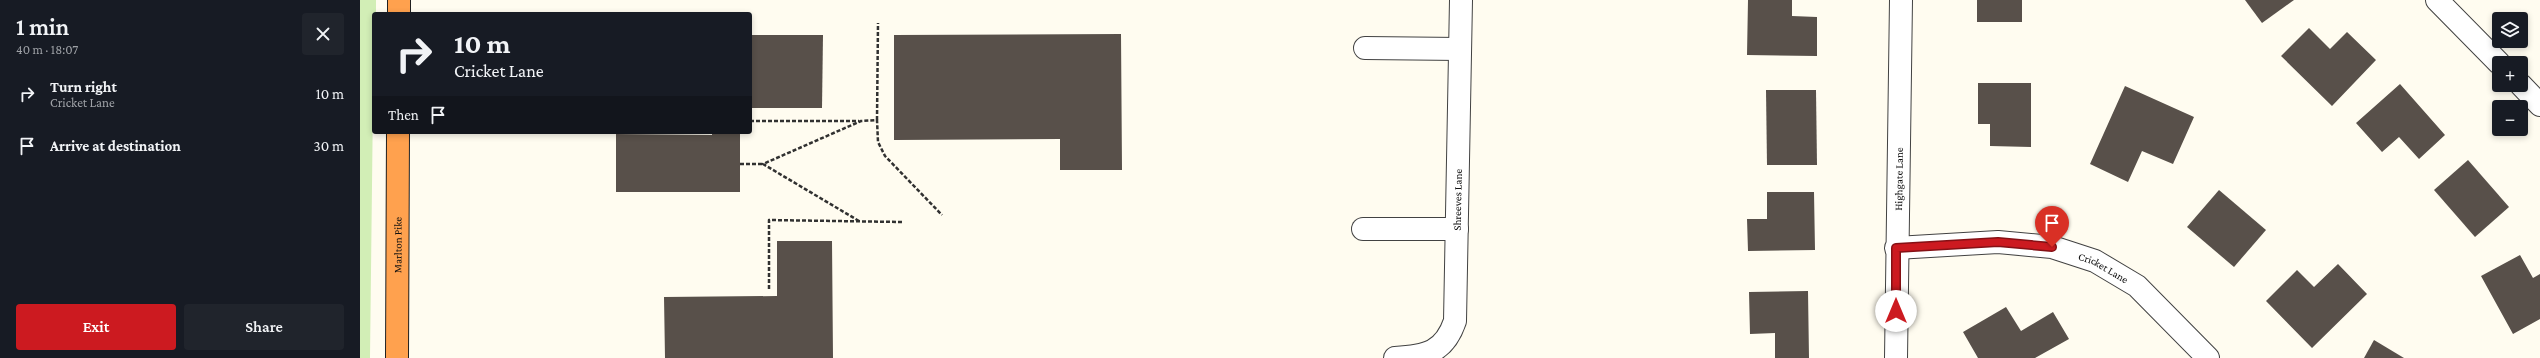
<!DOCTYPE html>
<meta charset="utf-8">
<style>
:root{--surface:#171b24;--page:#20242c;--text:#f1f3f6;--muted:#9ea1a6;--accent:#cc1a20}
body{margin:0;font-family:"Crimson Pro",serif;background:var(--page);color:var(--text);height:100vh;display:flex;flex-direction:column;font-size:15px;white-space:nowrap}
*{box-sizing:border-box;margin:0}
p{font-size:13px;color:var(--muted)}
.icon{flex:none;width:22px;height:22px;fill:none;stroke:currentColor;stroke-width:2;stroke-linecap:round;stroke-linejoin:round}
.map{position:relative;flex:1;overflow:hidden}
.drawer{display:flex;flex-direction:column;background:var(--surface);width:360px}
.drawer>*{flex:none}
.hud{position:absolute;left:12px;top:12px;width:380px;height:122px;border-radius:4px;box-shadow:0 2px 6px #0003;background:#171b24;color:var(--text);overflow:hidden}
.controls{position:absolute;left:2132px;top:12px;display:grid;gap:8px}
.controls a{display:grid;place-items:center;width:36px;height:36px;border-radius:4px;background:var(--surface);box-shadow:0 2px 6px #0003;font-size:20px}
.pin{position:absolute;display:grid;place-items:center;width:34px;height:34px;color:#fff;margin:-41px -17px;border-radius:50% 50% 50% 0;rotate:-45deg;box-shadow:0 0 4px #0007}
.pin .icon{rotate:45deg}
.me{position:absolute;width:44px;margin:-22px;rotate:0deg;stroke-linejoin:round;filter:drop-shadow(0 0 3px #0008)}
.turn{display:flex;align-items:center;gap:14px;height:84px;padding:0 16px;font-size:18px}
.turn .icon{width:52px;height:52px;stroke-width:2.5}
.turn b{display:block;font-size:28px;line-height:34px}
.then{display:flex;align-items:center;height:38px;padding:0 16px;background:#0003;gap:8px;font-size:15px}
.round{display:grid;place-items:center;flex:none;width:42px;height:42px;border-radius:4px;background:var(--page)}
.headline{display:flex;align-items:center;justify-content:space-between;height:68px;padding:0 16px}
h1{font-size:24px;font-weight:600;line-height:30px}
.primary-button{display:flex;gap:8px;margin-top:auto;padding:8px 16px}
.primary-button a{flex:1;height:46px;border-radius:4px;background:var(--accent);color:#fff;font-size:16px;font-weight:600;line-height:46px;text-align:center}
.primary-button a+a{background:var(--page);color:var(--text)}
ul{padding:0;list-style:none}
li{display:flex;align-items:center;gap:12px;height:52px;padding:0 16px}
li div{flex:1}
li b{display:block;font-size:15px}
li em{font-style:normal}
main{display:flex;flex:1;min-height:0}
.map>svg:first-child{display:block}
</style>
<main>
<section class="drawer">
<div class="headline"><div><h1>1 min</h1><p>40 m · 18:07</p></div><a class="round"><svg class="icon" aria-label="close" viewBox="0 0 24 24"><path d="M6 6l12 12M18 6L6 18"/></svg></a></div>
<ul>
<li><svg class="icon" aria-label="right" viewBox="0 0 24 24"><path d="M7 20v-9h11M14 6l5 5-5 5"/></svg><div><b>Turn right</b><p>Cricket Lane</p></div><em>10 m</em></li>
<li><svg class="icon" aria-label="arrive" viewBox="0 0 24 24"><path d="M6 21V4h12l-3 4 3 4H6"/></svg><div><b>Arrive at destination</b></div><em>30 m</em></li>
</ul>
<div class="primary-button"><a>Exit</a><a>Share</a></div>
</section>
<div class="map">
<svg width="2180" height="358" viewBox="0 0 2180 358">
<rect width="100%" height="100%" fill="#fffcf0"/>
<path fill="#d2eeb6" d="M 0,0 L 16,0 L 16,14 L 14,14 L 10,358 L 0,358 Z"/>
<g fill="#58504a">
<path d="M 1388,0 L 1432,0 L 1432,16 L 1457,17 L 1457,56 L 1387,55 Z"/>
<rect x="1617" y="0" width="45" height="22"/>
<path d="M 1885,0 L 1934,0 L 1902,23 Z"/>
<path d="M 1949,28 L 1970,49 L 1987,32 L 2016,60 L 1972,106 L 1921,56 Z"/>
<path d="M 761,34 L 762,170 L 700,170 L 700,139 L 534,140 L 534,35 Z"/>
<path d="M 390,35 L 463,35 L 462,108 L 390,108 Z"/>
<path d="M 1618,83 L 1671,83 L 1671,147 L 1630,146 L 1630,124 L 1618,124 Z"/>
<path d="M 2040,84 L 2085,135 L 2059,159 L 2039,137 L 2022,152 L 1996,123 Z"/>
<path d="M 1765,86 L 1834,117 L 1813,164 L 1782,151 L 1768,182 L 1730,164 Z"/>
<path d="M 1406,90 L 1456,90 L 1457,165 L 1407,165 Z"/>
<path d="M 352,132 L 380,132 L 380,192 L 256,192 L 256,134 L 352,135 Z"/>
<path d="M 2108,160 L 2149,207 L 2115,237 L 2074,190 Z"/>
<path d="M 1859,190 L 1906,230 L 1874,267 L 1827,227 Z"/>
<path d="M 1407,192 L 1454,192 L 1455,250 L 1388,251 L 1387,219 L 1407,219 Z"/>
<path d="M 417,241 L 472,241 L 473,358 L 305,358 L 304,297 L 417,296 Z"/>
<path d="M 2160,255 L 2173,278 L 2180,274 L 2180,319 L 2153,334 L 2121,276 Z"/>
<path d="M 1978,264 L 2007,294 L 1952,348 L 1906,301 L 1937,270 L 1954,287 Z"/>
<path d="M 1448,291 L 1449,358 L 1415,358 L 1415,333 L 1390,334 L 1389,292 Z"/>
<path d="M 1646,307 L 1661,331 L 1693,312 L 1709,339 L 1675,358 L 1618,358 L 1603,332 Z"/>
<path d="M 2014,340 L 2044,358 L 2004,358 Z"/>
</g>
<g fill="none" stroke-linecap="round" stroke-linejoin="round">
<defs>
<g id="minor">
<path d="M 2077,0 L 2139,63"/>
<path d="M 1005,48 L 1100,49"/>
<path d="M 2161,85 L 2180,105"/>
<path d="M 1003,229 L 1097,229"/>
<path id="s1" d="M 1536,248 L 1638,242 L 1692,247 L 1735,261 L 1777,286 L 1848,358"/>
<path id="s2" d="M 1035,358 C 1066,356 1084,353 1095,321 L 1101,0"/>
<path id="s3" d="M 1536,358 L 1541,0"/>
</g>
<g id="highway">
<path d="M 39,0 L 39,14"/>
<path id="s4" d="M 37,358 L 38,132"/>
</g>
</defs>
<use href="#minor" stroke="#424242" stroke-width="24"/>
<use href="#highway" stroke="#202020" stroke-width="24"/>
<g stroke="#313131" stroke-width="2.5" stroke-dasharray="4 2" stroke-linecap="butt">
<path d="M 517,120 L 518,23"/>
<path d="M 390,121 L 499,121"/>
<path d="M 380,164 L 403,164"/>
<path d="M 499,221 L 403,164 L 501,121 L 517,120 L 518,142 L 525,156 L 582,215"/>
<path d="M 409,289 L 409,220 L 542,222"/>
</g>
<use href="#minor" stroke="#fff" stroke-width="22"/>
<use href="#highway" stroke="#ffa14e" stroke-width="22"/>
</g>
<g fill="none" stroke-linecap="round" stroke-linejoin="round">
<defs>
<path id="route" d="M 1536,311 L 1536,248 L 1638,242 L 1692,247"/>
</defs>
<use href="#route" stroke="#851115" stroke-width="10"/>
<use href="#route" stroke="#cc1a20" stroke-width="7"/>
</g>
<g text-anchor="middle" dominant-baseline="central" stroke-width="4" stroke-linejoin="round" paint-order="stroke">
<g font-size="11" fill="#0f0f0f" stroke="#fff">
<text stroke="none"><textPath href="#s3" startOffset="179">Highgate Lane</textPath></text>
<text stroke="none"><textPath href="#s2" startOffset="198">Shreeves Lane</textPath></text>
<text stroke="none"><textPath href="#s4" startOffset="113">Marlton Pike</textPath></text>
<text stroke="none"><textPath href="#s1" startOffset="212">Cricket Lane</textPath></text>
</g>
</g>
</svg>
<div class="controls">
<a><svg class="icon" aria-label="layers" viewBox="0 0 24 24"><path d="M12 4l9 5-9 5-9-5zM3 14l9 5 9-5"/></svg></a>
<a>+</a>
<a>−</a>
</div>
<div class="pin" style="left:1692px;top:247px;background:#d93025"><svg class="icon" aria-label="arrive" viewBox="0 0 24 24"><path d="M6 21V4h12l-3 4 3 4H6"/></svg></div>
<svg class="me" style="left:1536px;top:311px" viewBox="-20 -20 40 40"><circle r="19" fill="#fff"/><path d="M0-13L10 11 0 6-10 11z" fill="#cc1a20"/></svg>
<div class="hud">
<div class="turn"><svg class="icon" aria-label="right" viewBox="0 0 24 24"><path d="M7 20v-9h11M14 6l5 5-5 5"/></svg><div><b>10 m</b>Cricket Lane</div></div>
<div class="then">Then<svg class="icon" aria-label="arrive" viewBox="0 0 24 24"><path d="M6 21V4h12l-3 4 3 4H6"/></svg></div>
</div>
</div>
</main>
